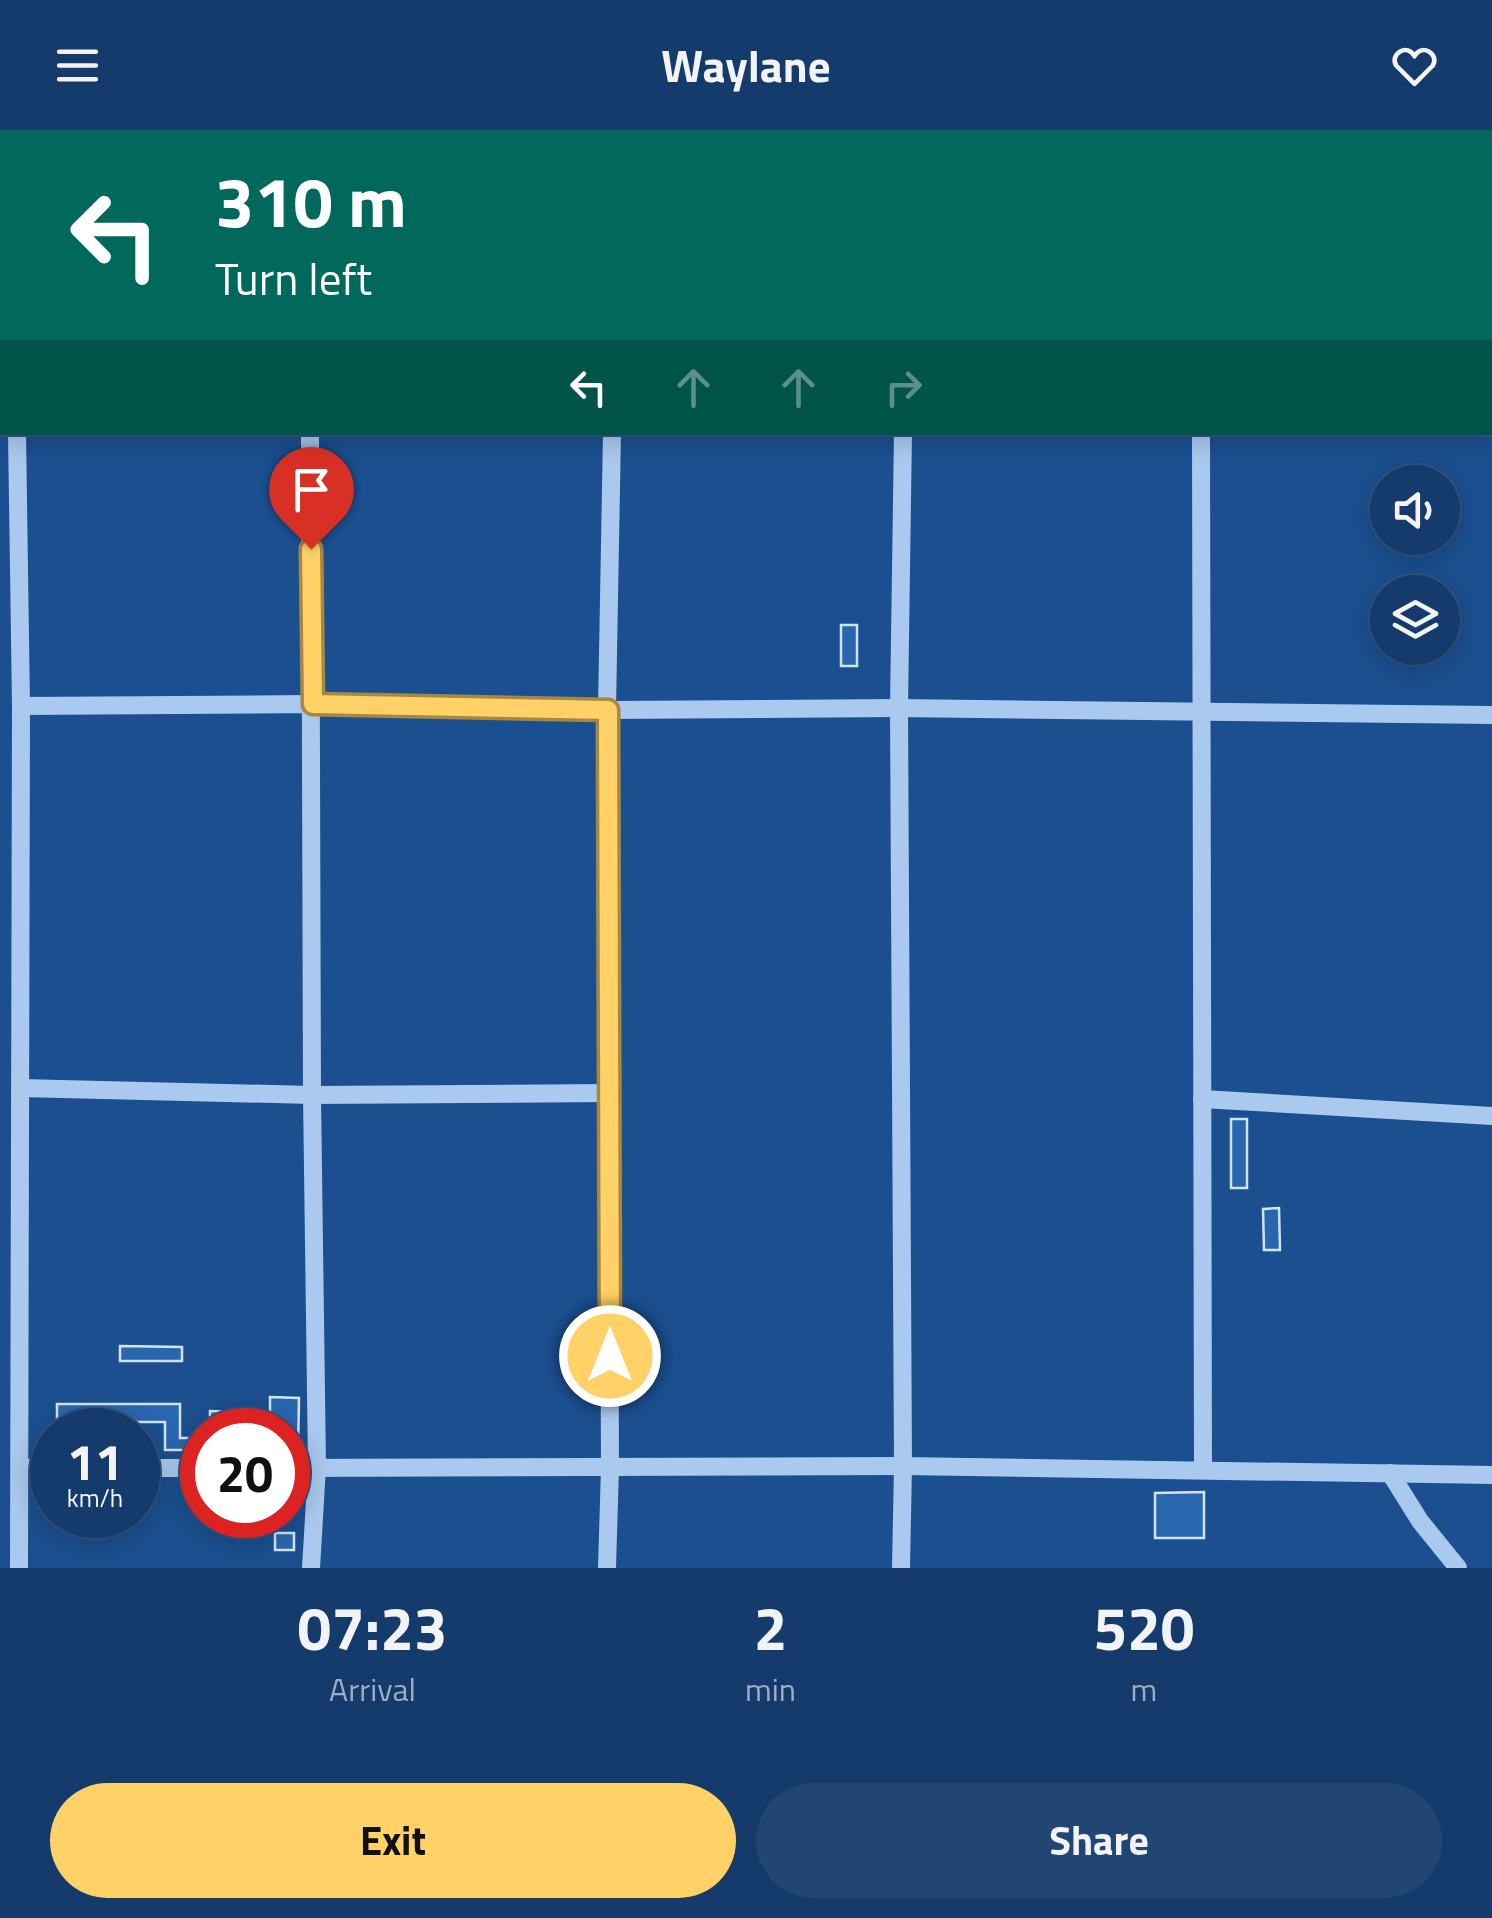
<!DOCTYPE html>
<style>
:root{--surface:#143b6b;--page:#214673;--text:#f1f3f6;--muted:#9dadc1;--line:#33557e;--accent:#ffd166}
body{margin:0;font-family:"Titillium Web",sans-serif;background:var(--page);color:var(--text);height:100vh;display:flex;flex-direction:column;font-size:38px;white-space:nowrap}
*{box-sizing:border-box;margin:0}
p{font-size:32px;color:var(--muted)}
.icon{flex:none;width:55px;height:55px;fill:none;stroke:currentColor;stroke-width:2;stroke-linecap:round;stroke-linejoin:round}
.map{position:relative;height:1438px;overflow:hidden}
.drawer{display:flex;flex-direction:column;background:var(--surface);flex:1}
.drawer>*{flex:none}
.guide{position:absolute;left:0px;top:0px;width:1492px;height:305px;box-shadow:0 5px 25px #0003,0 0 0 2px var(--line);background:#00695c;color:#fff;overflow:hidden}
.controls{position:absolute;left:1370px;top:335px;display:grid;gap:20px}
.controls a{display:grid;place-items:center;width:90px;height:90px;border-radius:50%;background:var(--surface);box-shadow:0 5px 25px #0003,0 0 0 2px var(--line);font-size:50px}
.speed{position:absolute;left:30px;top:1278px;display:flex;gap:20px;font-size:50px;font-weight:700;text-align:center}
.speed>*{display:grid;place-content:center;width:130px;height:130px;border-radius:50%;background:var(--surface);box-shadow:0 5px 25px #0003,0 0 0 2px var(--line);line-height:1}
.speed small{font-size:25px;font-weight:400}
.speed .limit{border:15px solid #d22;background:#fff;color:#111}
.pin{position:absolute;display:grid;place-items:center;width:85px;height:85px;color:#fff;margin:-102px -42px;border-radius:50% 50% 50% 0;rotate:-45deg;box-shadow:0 0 10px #0007}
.pin .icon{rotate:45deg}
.me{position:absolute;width:110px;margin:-55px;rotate:0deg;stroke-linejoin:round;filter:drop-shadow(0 0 8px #0008)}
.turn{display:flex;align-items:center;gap:35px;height:210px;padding:0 50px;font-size:45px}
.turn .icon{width:130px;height:130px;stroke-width:2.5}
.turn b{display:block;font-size:70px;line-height:85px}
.lanes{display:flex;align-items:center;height:95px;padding:0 50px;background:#0003;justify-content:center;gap:50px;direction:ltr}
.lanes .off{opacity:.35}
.eta{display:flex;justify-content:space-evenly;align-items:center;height:170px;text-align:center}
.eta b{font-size:60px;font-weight:700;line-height:70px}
.primary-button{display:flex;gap:20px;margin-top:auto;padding:20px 50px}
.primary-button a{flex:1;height:115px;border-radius:60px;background:var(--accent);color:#111;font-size:40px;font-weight:700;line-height:115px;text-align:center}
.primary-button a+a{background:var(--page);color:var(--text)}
header{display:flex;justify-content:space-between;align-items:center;height:130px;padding:0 50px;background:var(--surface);font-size:45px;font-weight:700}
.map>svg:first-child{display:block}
</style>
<header><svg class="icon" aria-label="menu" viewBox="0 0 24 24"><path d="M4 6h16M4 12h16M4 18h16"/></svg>Waylane<svg class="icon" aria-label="heart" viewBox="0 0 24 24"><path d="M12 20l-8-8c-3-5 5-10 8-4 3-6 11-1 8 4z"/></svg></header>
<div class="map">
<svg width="1492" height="1438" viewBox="0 0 1492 1438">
<rect width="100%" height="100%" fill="#1b4f8f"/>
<g fill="#2a66ad" stroke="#cfe3fa" stroke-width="2.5">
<rect x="841" y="495" width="16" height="41"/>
<rect x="1231" y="989" width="16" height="69"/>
<path d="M 1279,1078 L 1280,1120 L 1264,1120 L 1263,1079 Z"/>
<path d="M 120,1216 L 182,1217 L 182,1231 L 120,1231 Z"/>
<path d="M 270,1267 L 299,1268 L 298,1325 L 288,1326 L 288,1300 L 270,1300 Z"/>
<path d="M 57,1274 L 180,1274 L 180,1308 L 191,1308 L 191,1320 L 165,1320 L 165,1292 L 57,1292 Z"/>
<path d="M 210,1281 L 234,1282 L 233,1300 L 210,1300 Z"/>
<path d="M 1204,1362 L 1204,1408 L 1155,1408 L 1155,1363 Z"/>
<rect x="275" y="1403" width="19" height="17"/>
</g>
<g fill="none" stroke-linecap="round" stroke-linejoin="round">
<g stroke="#a9c9ee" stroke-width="18">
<path d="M 458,2 L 465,0"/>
<path d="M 908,2 L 908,0"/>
<path d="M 1202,2 L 1202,0"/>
<path d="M 1490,193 L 1492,193"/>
<path d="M 17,302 L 21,576 L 19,1438"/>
<path d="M 310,302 L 312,965 L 317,1337 L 311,1438"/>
<path d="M 1201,302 L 1203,1340"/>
<path d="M 21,576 L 313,574 L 607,580 L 899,578 L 1492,585"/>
<path d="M 20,958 L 312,965 L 609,963"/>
<path d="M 1202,969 L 1492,986"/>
<path d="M 21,1338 L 52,1338"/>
<path d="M 138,1338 L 202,1338"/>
<path d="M 288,1338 L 903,1336 L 1492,1345"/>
<path d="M 1390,1343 L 1420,1391 L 1458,1438"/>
<path d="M 607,1438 L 610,1338 L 607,580 L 612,302"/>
<path d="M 901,1438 L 903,1336 L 899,578 L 903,302"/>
</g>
</g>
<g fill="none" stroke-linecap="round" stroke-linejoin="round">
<defs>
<path id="route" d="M 311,419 L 313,574 L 608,580 L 610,1226"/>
</defs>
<use href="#route" stroke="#a68842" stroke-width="25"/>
<use href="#route" stroke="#ffd166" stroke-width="18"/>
</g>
</svg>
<div class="controls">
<a><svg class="icon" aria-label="sound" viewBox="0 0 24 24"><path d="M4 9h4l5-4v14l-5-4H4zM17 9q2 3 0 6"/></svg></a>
<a><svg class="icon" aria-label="layers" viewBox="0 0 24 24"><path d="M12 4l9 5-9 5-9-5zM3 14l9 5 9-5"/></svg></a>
</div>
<div class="speed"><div>11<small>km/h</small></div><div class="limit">20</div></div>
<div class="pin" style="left:311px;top:419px;background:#d93025"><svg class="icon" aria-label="arrive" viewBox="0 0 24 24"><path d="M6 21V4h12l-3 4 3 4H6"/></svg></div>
<svg class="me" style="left:610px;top:1226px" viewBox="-20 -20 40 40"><circle r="17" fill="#ffd166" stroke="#fff" stroke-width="3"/><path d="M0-11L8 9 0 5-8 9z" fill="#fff"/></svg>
<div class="guide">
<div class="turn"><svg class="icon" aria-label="left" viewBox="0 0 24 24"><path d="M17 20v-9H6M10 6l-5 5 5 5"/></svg><div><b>310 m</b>Turn left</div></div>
<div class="lanes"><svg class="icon" aria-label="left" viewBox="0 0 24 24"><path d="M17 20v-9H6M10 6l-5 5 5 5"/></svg><svg class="icon off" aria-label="ahead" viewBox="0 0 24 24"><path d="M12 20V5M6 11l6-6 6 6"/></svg><svg class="icon off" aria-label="ahead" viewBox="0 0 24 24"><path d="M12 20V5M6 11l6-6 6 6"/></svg><svg class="icon off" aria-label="right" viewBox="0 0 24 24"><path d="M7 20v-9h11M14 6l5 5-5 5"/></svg></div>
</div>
</div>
<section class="drawer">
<div class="eta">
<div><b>07:23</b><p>Arrival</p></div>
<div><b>2</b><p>min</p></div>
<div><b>520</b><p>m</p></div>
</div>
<div class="primary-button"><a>Exit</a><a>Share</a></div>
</section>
